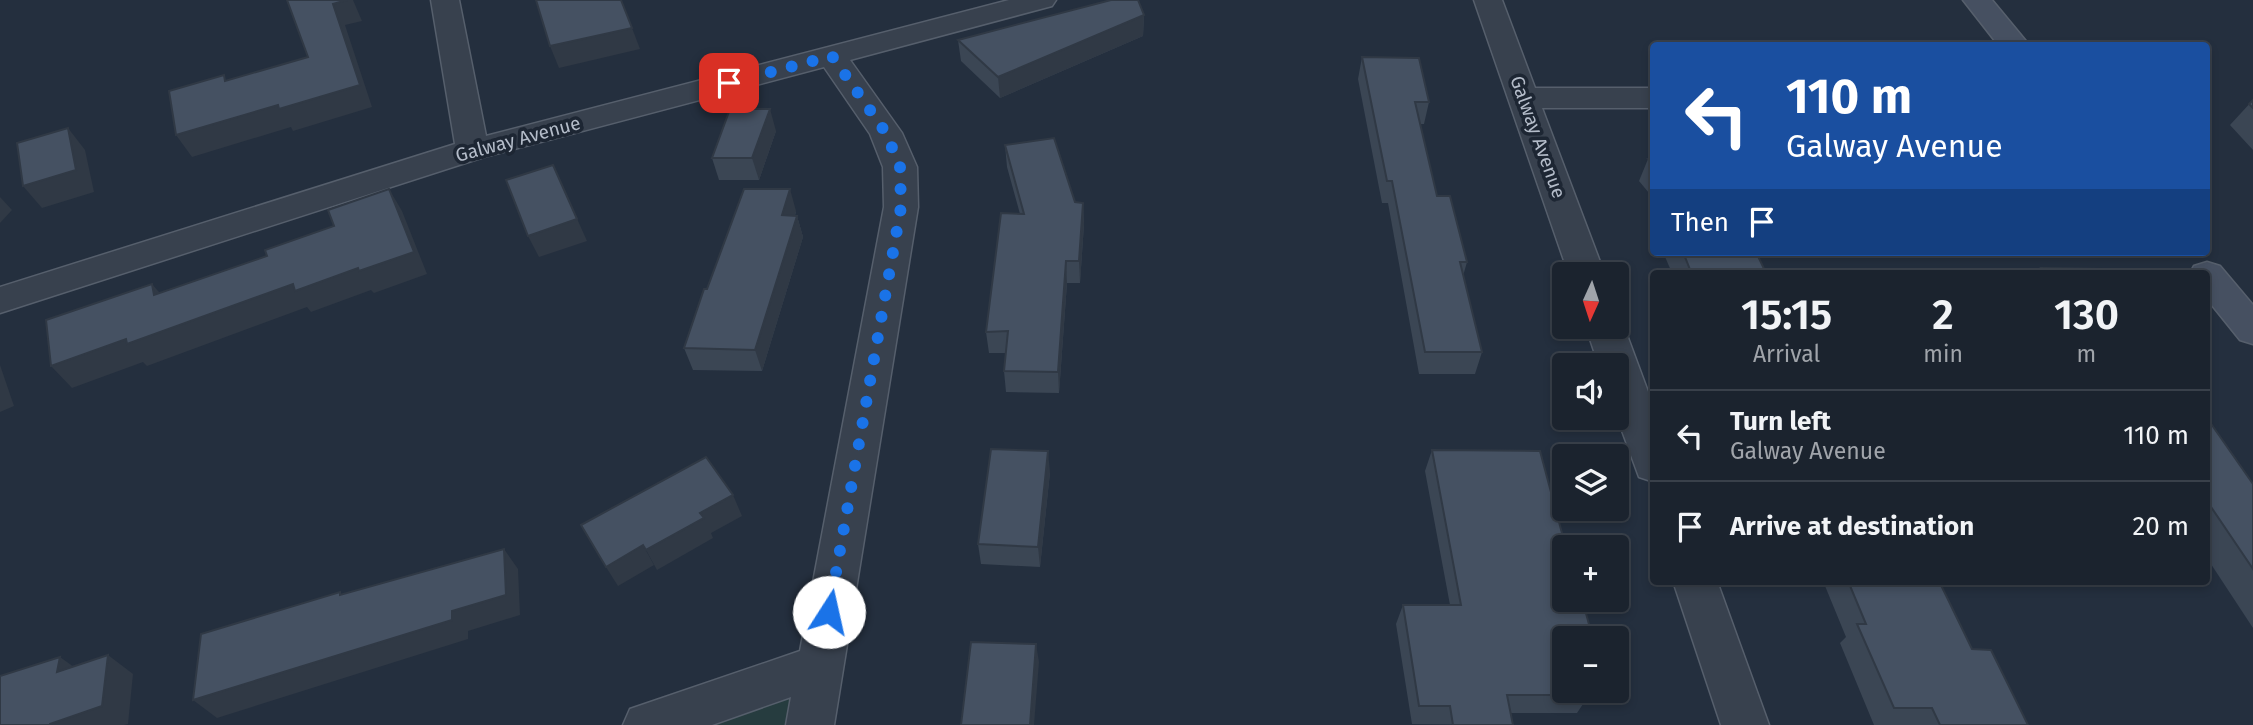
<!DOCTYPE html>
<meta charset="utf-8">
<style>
:root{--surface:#1b232e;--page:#242b36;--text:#f1f3f6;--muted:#a0a4aa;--line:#39404a}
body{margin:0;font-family:"Fira Sans",sans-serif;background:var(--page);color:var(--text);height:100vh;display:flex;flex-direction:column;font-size:26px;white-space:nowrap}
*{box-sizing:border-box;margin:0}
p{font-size:23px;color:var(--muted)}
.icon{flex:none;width:38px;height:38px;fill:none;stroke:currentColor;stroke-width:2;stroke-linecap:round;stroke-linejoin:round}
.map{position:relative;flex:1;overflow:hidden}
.drawer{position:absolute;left:1650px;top:270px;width:560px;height:315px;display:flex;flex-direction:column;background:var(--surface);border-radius:7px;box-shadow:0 4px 10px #0003,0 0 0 2px var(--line)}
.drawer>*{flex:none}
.top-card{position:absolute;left:1650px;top:42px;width:560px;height:214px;border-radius:7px;box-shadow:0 4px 10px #0003,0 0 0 2px var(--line);background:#1a4fa0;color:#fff;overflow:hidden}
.needle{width:46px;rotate:183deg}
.tools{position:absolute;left:1552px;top:262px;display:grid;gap:14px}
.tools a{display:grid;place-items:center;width:77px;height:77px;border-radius:7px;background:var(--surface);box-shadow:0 4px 10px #0003,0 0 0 2px var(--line);font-size:35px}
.pin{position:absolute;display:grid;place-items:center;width:60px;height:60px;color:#fff;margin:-30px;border-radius:14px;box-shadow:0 4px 10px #0006}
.me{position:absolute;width:77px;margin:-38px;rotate:10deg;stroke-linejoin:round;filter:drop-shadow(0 0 5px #0008)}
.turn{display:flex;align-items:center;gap:24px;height:147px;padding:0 21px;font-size:32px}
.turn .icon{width:91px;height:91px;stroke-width:2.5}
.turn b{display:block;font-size:49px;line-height:60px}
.then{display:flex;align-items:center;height:66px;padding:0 21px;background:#0003;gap:14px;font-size:26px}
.eta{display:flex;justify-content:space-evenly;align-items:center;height:119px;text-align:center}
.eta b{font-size:42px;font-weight:600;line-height:49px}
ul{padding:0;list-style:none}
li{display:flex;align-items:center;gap:21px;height:91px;padding:0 21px;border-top:2px solid var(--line)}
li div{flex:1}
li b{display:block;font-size:26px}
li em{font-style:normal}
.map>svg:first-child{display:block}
</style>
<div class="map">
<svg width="2253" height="725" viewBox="0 0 2253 725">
<rect width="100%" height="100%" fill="#242f3e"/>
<path fill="#263c3f" d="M 804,685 L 798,725 L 688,725 Z"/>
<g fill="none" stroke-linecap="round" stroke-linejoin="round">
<defs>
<g id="minor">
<path d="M 431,0 L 459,0 L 486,136 L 1009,0 L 1056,0 L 1052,6 L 850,60 L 902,133 L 917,167 L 918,207 L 834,725 L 786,725 L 791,697 L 712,725 L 623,725 L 630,709 L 800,651 L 884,207 L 883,167 L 870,134 L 824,67 L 484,157 L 0,313 L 0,287 L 455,144 Z"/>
<path d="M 1474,0 L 1502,0 L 1535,88 L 1654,88 L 1654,108 L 1542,108 L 1605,275 L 1569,275 Z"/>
<path d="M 1617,317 L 1624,327 L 1654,408 L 1654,482 L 1639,477 L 1617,417 L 1617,366 L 1599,366 L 1586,327 L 1617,327 Z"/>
<path d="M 1673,581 L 1717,581 L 1769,725 L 1721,725 Z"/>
</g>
<g id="secondary">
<path d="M 1963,0 L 1992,0 L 2030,46 L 1999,46 Z"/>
<path d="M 2207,262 L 2220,266 L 2253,305 L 2253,344 L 2240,340 L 2207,299 L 2207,273 L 2190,273 L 2194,266 Z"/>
</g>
</defs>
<use href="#minor" stroke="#565f6c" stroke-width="3"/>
<use href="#secondary" stroke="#565f6c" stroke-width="3"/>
<use href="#minor" fill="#38414e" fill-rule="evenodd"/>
<use href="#secondary" fill="#465061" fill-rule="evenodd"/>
</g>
<g fill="#3b4654">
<path d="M 1144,15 L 1143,36 L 1000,98 L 961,61 L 958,40 Z"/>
<path d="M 1362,57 L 1429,102 L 1424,124 L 1420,124 L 1437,196 L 1467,262 L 1463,276 L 1482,352 L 1475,374 L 1419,374 L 1388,203 L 1382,203 L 1358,79 Z"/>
<path d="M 2253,100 L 2253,150 L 2230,125 Z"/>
<path d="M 776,131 L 759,180 L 719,180 L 712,158 Z"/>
<path d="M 1005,145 L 1075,202 L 1083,203 L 1084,224 L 1080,283 L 1067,283 L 1059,393 L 1006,392 L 1004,371 L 1006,353 L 989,353 L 986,332 L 1020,214 L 1007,167 Z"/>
<path d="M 1654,158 L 1654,199 L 1639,181 L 1648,159 Z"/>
<path d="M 796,211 L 795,216 L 797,216 L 803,237 L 762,371 L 693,370 L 684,348 Z"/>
<path d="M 1654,212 L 1654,229 L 1650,221 Z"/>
<path d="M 1663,252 L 1756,252 L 1766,273 L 1672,273 Z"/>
<path d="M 2207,418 L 2253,484 L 2253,628 L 2207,558 Z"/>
<path d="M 1432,450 L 1564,600 L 1564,639 L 1589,695 L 1577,713 L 1511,713 L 1513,725 L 1412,724 L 1396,624 L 1403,605 L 1450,605 L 1425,471 Z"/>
<path d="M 1050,472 L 1040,567 L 981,564 L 978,544 Z"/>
<path d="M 1823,581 L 1939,581 L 1972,649 L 2028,725 L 1874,725 L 1840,643 L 1846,637 Z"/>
</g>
<g fill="#303945">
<path d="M 347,0 L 353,0 L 362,21 L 345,25 L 372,107 L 293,131 L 291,127 L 192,157 L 176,135 L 278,105 L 360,85 L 333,4 Z"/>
<path d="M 1144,15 L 1143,36 L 1000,98 L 998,77 Z"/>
<path d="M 632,28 L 640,49 L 559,68 L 550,46 Z"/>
<path d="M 770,109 L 776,131 L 759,180 L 752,158 Z"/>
<path d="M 68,128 L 85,150 L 94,192 L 42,208 L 23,186 Z"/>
<path d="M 553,165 L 587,241 L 539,257 L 528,236 Z"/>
<path d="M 389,189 L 402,211 L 427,274 L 374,293 L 371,290 L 311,312 L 307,307 L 147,366 L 143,362 L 72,388 L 51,366 L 126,339 L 293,284 Z"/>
<path d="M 790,189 L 796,211 L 788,237 L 782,215 Z"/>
<path d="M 0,197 L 12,210 L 0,223 Z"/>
<path d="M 1083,203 L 1084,224 L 1080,283 L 1079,261 Z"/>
<path d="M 797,216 L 803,237 L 762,371 L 755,350 Z"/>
<path d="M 1066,261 L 1067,283 L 1059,393 L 1058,372 Z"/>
<path d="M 152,284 L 171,306 L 154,295 Z"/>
<path d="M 0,365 L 14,406 L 0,412 Z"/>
<path d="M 1048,451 L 1050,472 L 1040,567 L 1038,547 Z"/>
<path d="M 733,495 L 742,516 L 711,533 L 713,538 L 657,570 L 646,550 L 700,513 Z"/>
<path d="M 643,545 L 654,565 L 618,586 L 606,567 Z"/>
<path d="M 504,549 L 518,569 L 520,615 L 468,631 L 468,639 L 217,718 L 193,700 L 452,611 Z"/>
<path d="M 1036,644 L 1039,662 L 1034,725 L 1030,725 Z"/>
<path d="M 108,655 L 133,674 L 128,724 L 124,725 L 50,725 Z"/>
<path d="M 60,657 L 85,675 L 57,672 Z"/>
</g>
<g fill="#455162" stroke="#303945" stroke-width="2">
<path d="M 287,0 L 347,0 L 333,4 L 360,85 L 279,109 L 278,105 L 176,135 L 169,91 L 224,75 L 225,81 L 308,57 Z"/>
<path d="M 536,0 L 621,0 L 632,28 L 550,46 Z"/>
<path d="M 1111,0 L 1138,0 L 1144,15 L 998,77 L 958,40 Z"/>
<path d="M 1362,57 L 1419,58 L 1429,102 L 1415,102 L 1437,196 L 1450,196 L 1467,262 L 1460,262 L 1482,352 L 1425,352 L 1392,181 L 1387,181 Z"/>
<path d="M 2253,100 L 2253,108 L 2249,104 Z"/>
<path d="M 730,109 L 770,109 L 752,158 L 712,158 Z"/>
<path d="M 68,128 L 76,170 L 23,186 L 17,143 Z"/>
<path d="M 1054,138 L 1075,202 L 1083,203 L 1079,261 L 1066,261 L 1058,372 L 1004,371 L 1008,331 L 986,332 L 1001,213 L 1024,214 L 1005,145 Z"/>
<path d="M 1654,158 L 1654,166 L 1648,159 Z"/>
<path d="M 553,165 L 577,219 L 528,236 L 506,180 Z"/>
<path d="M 389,189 L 414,252 L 359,271 L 358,268 L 295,291 L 293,284 L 127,344 L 126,339 L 51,366 L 46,320 L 152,284 L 154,295 L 267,256 L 265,250 L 334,226 L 328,210 Z"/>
<path d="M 744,189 L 790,189 L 782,215 L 797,216 L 755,350 L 684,348 L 704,289 L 707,289 Z"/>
<path d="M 1683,252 L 1756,252 L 1766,273 L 1707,273 L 1707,272 L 1691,272 Z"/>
<path d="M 2041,268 L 2103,269 L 2105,273 L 2044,273 Z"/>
<path d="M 2207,418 L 2253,484 L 2253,569 L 2207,501 Z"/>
<path d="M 991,449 L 1048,451 L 1038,547 L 978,544 Z"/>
<path d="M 1432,450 L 1540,451 L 1566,548 L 1564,548 L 1564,600 L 1579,600 L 1581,606 L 1584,606 L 1593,639 L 1564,639 L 1564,691 L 1587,691 L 1589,695 L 1507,695 L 1513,725 L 1453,725 L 1450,706 L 1419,706 L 1403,605 L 1461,605 Z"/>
<path d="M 706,457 L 733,495 L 700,513 L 704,518 L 646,550 L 643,545 L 606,567 L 581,525 Z"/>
<path d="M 504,549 L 506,595 L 452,611 L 452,620 L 193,700 L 201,634 L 340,592 L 340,595 Z"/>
<path d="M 1848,581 L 1939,581 L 1972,649 L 1991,650 L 2028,725 L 1940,725 L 1932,708 L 1894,708 L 1857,624 L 1866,624 Z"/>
<path d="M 971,642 L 1036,644 L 1030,725 L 961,725 Z"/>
<path d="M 108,655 L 102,706 L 50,724 L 50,725 L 0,725 L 0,676 L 60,657 L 57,672 Z"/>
</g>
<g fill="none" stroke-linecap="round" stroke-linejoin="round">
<path stroke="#1a73e8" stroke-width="12" stroke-dasharray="0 21.6" d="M 729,83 L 832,56 L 886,133 L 900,167 L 901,207 L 829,612"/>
</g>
<g text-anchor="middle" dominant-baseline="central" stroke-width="7" stroke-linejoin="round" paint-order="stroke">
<g font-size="19" fill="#b4bcc9" stroke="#1d2633">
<text transform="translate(1538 137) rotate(70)">Galway Avenue</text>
<text transform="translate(518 139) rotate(-15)">Galway Avenue</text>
</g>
</g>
</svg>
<div class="tools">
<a><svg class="needle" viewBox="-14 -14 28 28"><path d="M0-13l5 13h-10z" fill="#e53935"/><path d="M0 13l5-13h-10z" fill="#a0a4aa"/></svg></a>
<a><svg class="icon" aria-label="sound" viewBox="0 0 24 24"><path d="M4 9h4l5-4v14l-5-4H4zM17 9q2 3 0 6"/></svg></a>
<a><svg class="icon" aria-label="layers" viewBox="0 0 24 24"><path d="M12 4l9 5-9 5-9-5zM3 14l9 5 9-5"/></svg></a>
<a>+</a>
<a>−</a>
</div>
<div class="pin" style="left:729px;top:83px;background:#d93025"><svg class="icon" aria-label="arrive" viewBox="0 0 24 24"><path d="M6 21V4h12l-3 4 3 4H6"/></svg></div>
<svg class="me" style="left:829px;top:612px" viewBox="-20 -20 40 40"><circle r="19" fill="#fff"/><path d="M0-13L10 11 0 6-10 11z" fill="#1a73e8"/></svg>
<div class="top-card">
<div class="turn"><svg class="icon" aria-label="left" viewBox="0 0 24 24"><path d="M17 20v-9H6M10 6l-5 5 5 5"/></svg><div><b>110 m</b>Galway Avenue</div></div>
<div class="then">Then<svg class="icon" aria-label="arrive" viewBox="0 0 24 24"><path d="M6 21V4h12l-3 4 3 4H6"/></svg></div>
</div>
<section class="drawer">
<div class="eta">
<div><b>15:15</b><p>Arrival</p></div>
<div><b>2</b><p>min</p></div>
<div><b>130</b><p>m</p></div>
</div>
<ul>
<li><svg class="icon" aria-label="left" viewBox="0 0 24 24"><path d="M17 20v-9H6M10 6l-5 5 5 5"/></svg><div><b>Turn left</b><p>Galway Avenue</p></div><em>110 m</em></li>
<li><svg class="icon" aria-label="arrive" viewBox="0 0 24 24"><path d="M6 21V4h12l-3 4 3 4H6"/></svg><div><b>Arrive at destination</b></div><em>20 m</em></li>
</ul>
</section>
</div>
